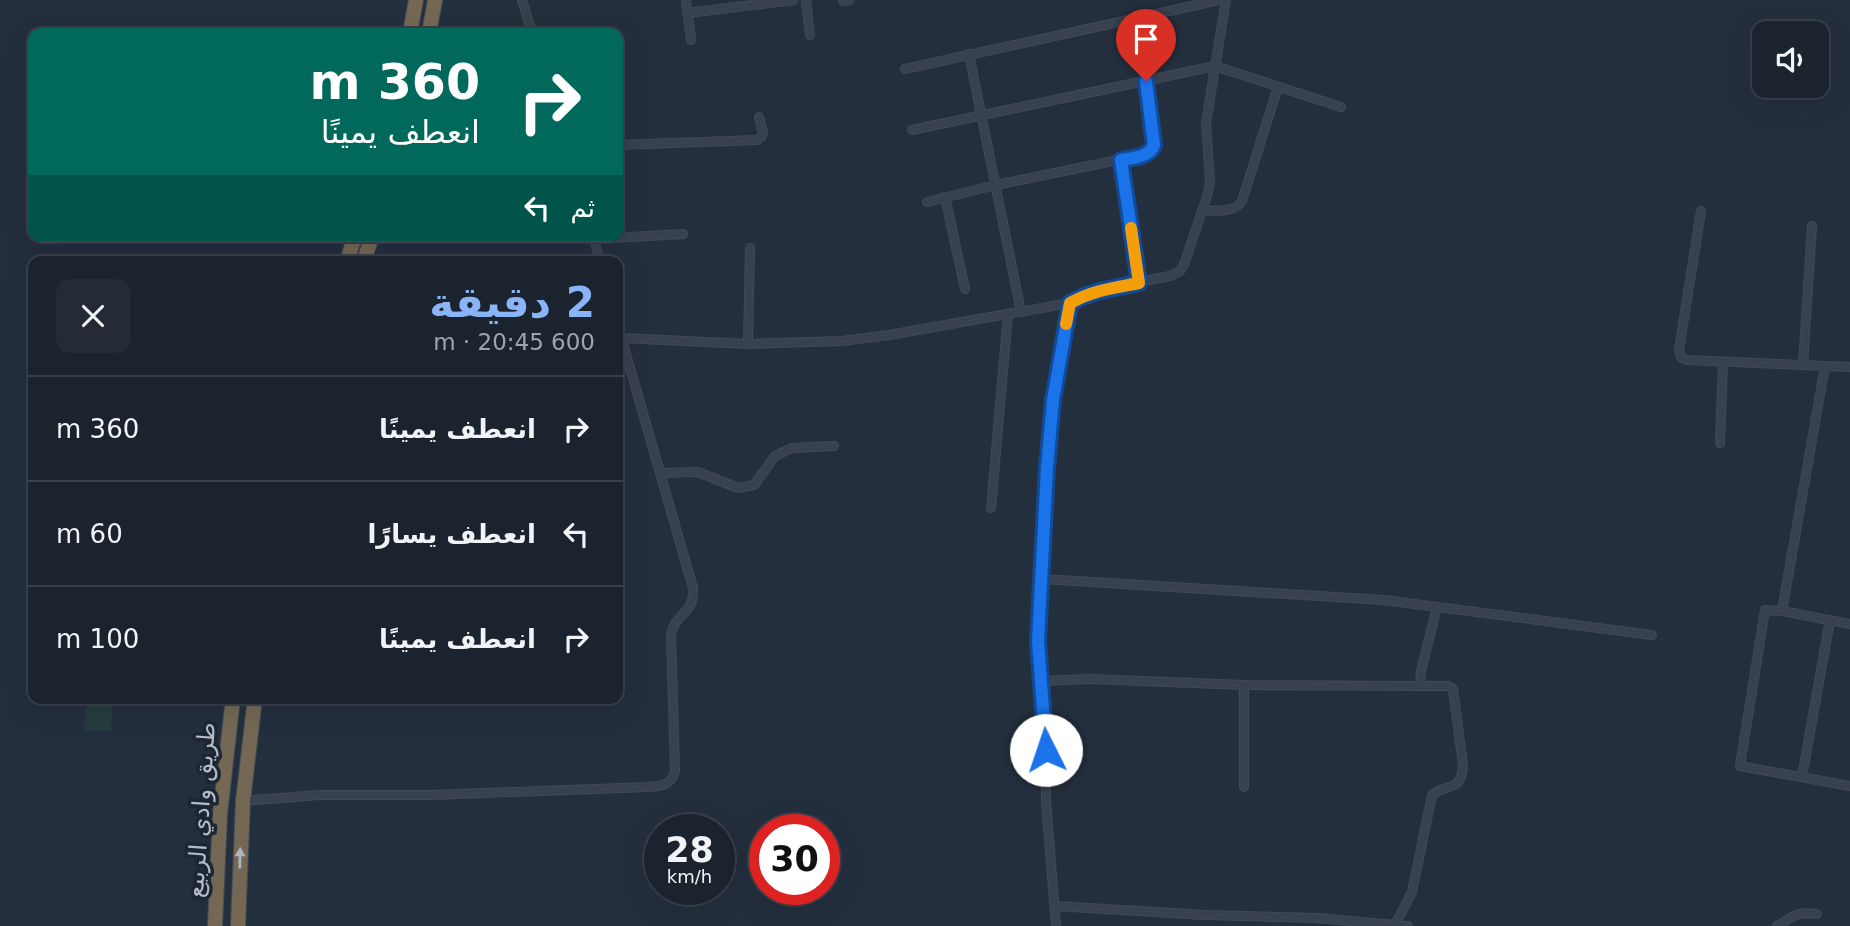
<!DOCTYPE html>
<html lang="ar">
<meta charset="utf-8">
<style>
:root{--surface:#1b232e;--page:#242b36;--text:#f1f3f6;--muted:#a0a4aa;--line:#39404a;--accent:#8ab4f8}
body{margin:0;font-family:"DejaVu Sans",Vazirmatn,sans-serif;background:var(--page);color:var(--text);direction:rtl;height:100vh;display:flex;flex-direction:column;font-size:26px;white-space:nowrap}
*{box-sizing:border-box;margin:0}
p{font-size:23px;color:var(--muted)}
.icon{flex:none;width:38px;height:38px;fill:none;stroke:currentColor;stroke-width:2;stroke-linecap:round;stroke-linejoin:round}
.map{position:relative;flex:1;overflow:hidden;direction:ltr}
.details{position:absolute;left:28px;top:256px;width:595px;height:448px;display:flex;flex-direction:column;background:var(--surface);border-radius:14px;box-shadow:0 7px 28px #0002,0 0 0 2px var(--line);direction:rtl}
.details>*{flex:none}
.banner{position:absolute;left:28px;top:28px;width:595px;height:214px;border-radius:14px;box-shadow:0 7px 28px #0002,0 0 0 2px var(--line);direction:rtl;background:#00695c;color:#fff;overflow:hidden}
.buttons{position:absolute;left:1752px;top:21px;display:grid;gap:14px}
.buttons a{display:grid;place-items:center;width:77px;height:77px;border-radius:14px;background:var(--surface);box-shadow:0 7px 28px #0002,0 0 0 2px var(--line);font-size:35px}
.speed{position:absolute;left:644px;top:814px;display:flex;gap:14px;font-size:35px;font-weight:700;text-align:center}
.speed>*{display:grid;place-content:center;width:91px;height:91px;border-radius:50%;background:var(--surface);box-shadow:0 7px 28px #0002,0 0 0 2px var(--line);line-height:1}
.speed small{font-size:18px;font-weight:400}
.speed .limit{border:10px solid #d22;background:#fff;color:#111}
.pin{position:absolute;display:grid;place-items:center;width:60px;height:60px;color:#fff;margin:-72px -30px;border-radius:50% 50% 50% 0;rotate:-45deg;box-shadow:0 0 7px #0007}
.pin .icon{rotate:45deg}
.me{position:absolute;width:77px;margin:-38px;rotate:356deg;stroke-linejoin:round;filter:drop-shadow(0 0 5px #0008)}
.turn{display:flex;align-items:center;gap:24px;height:147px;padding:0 28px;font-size:32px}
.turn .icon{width:91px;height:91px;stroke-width:2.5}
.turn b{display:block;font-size:49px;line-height:60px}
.then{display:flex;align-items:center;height:66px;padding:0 28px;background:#0003;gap:14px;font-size:26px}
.round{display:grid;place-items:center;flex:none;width:74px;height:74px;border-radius:14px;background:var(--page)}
.head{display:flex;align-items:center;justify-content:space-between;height:119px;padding:0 28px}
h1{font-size:42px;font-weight:700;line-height:52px;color:var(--accent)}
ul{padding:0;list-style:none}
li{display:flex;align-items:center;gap:21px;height:105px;padding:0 28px;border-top:2px solid var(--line)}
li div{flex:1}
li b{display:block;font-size:26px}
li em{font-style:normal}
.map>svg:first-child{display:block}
</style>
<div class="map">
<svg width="1850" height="926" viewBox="0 0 1850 926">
<rect width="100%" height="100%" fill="#242f3e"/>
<path fill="#263c3f" d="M 86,698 L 113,698 L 111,731 L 84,730 Z"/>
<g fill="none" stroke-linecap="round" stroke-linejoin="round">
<defs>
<g id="street">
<path d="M 522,0 L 532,33"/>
<path d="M 686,0 L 691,40"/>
<path d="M 806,0 L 810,35"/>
<path d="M 843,1 L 850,0"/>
<path d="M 687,13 L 794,0"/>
<path d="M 969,54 L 1021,312"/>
<path d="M 905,69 L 1219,0"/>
<path d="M 912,130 L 1215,66 L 1341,107"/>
<path d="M 618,145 L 757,140 L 761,137 L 763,133 L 759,117"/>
<path d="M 1121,160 L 1139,283"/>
<path d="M 945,197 L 965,289"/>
<path d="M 927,202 L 996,185 L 1147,154 L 1152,150 L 1154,145 L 1146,81"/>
<path d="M 1202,211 C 1216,210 1233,214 1242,201 L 1278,87"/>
<path d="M 1701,211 L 1679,350 L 1681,357 L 1686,360 L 1850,367"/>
<path d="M 593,236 L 600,261"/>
<path d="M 594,239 L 683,234"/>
<path d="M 621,338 L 748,344 L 842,341 L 889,335 L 1070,303 L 1086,294 L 1098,290 L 1170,276 L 1180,271 L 1185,262 L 1208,193 L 1210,181 L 1206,123 L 1226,0"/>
<path d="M 748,344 L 750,248"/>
<path d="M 1803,365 L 1812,226"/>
<path d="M 1825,366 L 1782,611 L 1850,624"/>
<path d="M 1720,443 L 1723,362"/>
<path d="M 660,473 L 698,472 L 738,488 L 754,485 L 775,456 L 792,448 L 834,446"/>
<path d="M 991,508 L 1008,314"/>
<path d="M 1042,579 L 1384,600 L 1652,635"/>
<path d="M 1782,611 L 1765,610 L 1740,766 L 1850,786"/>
<path d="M 1041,681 L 1090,679 L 1244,685 L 1420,686 L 1421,671 L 1437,607"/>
<path d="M 1802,777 L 1830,620"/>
<path d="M 1244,787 L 1244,685"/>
<path d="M 243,801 L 319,795 L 432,795 L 648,787 C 661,786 671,786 675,771 L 671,634 C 675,613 695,614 693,588 L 618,326"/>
<path d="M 1055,906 L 1205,915 L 1317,918 L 1395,925"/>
<path d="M 1056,926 L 1046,800 L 1046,734 L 1038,661 L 1038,641 L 1047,468 L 1053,400 L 1070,303"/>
<path d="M 1408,926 L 1395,925 L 1412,892 L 1432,795 C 1448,782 1461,794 1463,765 L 1453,689 L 1449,686 L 1420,686"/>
<path d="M 1777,926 C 1796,916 1793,911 1817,914"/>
</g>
<g id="highway">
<path d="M 410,33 L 416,0"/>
<path d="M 429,33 L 435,0"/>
<path d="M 347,261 L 355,236"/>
<path d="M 364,261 L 372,236"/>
<path d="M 215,926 L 220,814 L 233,698"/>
<path d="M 238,926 L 243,801 L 255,698"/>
</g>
</defs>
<use href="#street" stroke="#414a57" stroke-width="10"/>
<use href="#highway" stroke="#434c59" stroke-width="16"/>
<use href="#street" stroke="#38414e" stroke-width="8"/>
<use href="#highway" stroke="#746855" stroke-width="14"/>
</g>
<defs><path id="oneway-solid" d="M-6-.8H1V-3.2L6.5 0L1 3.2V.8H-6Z" transform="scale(1.75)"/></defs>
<use fill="#aeb4bd" href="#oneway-solid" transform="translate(240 858) rotate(-89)"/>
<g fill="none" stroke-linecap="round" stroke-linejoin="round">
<defs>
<path id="route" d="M 1046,750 L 1038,641 L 1047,468 L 1053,400 L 1070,303 C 1094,290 1113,288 1139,283 L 1121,160 C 1132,158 1150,157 1154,145 L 1146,81"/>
</defs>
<use href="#route" stroke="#114b97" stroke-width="18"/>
<use href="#route" stroke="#1a73e8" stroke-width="12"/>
<path stroke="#f59e0b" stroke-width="12" d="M 1066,324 L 1070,303 C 1094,290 1113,288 1139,283 L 1131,228"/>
</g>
<g text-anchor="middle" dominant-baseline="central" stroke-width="7" stroke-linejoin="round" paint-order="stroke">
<g font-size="24" fill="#b4bcc9" stroke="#1d2633">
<text transform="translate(201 810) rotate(-86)">طريق وادي الربيع</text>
</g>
</g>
</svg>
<div class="buttons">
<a><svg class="icon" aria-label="sound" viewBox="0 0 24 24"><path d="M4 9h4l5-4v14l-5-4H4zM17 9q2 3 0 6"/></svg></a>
</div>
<div class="speed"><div>28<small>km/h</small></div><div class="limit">30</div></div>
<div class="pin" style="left:1146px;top:81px;background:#d93025"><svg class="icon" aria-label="arrive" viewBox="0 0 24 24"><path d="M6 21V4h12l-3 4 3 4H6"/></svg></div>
<svg class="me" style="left:1046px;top:750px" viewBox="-20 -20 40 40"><circle r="19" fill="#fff"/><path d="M0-13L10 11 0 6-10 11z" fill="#1a73e8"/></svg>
<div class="banner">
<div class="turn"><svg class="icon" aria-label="right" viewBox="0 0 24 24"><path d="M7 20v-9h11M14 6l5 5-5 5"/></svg><div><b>360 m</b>انعطف يمينًا</div></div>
<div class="then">ثم<svg class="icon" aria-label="left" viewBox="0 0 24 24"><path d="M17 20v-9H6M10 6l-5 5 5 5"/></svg></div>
</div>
<section class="details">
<div class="head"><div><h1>2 دقيقة</h1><p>600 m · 20:45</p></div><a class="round"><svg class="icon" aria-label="close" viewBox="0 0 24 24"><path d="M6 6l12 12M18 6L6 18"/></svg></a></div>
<ul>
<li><svg class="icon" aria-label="right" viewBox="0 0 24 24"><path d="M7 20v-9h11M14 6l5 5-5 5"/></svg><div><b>انعطف يمينًا</b></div><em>360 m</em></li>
<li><svg class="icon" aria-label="left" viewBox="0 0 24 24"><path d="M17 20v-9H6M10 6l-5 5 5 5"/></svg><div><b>انعطف يسارًا</b></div><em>60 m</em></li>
<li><svg class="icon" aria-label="right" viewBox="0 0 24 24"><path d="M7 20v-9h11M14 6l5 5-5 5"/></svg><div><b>انعطف يمينًا</b></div><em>100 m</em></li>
</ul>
</section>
</div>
